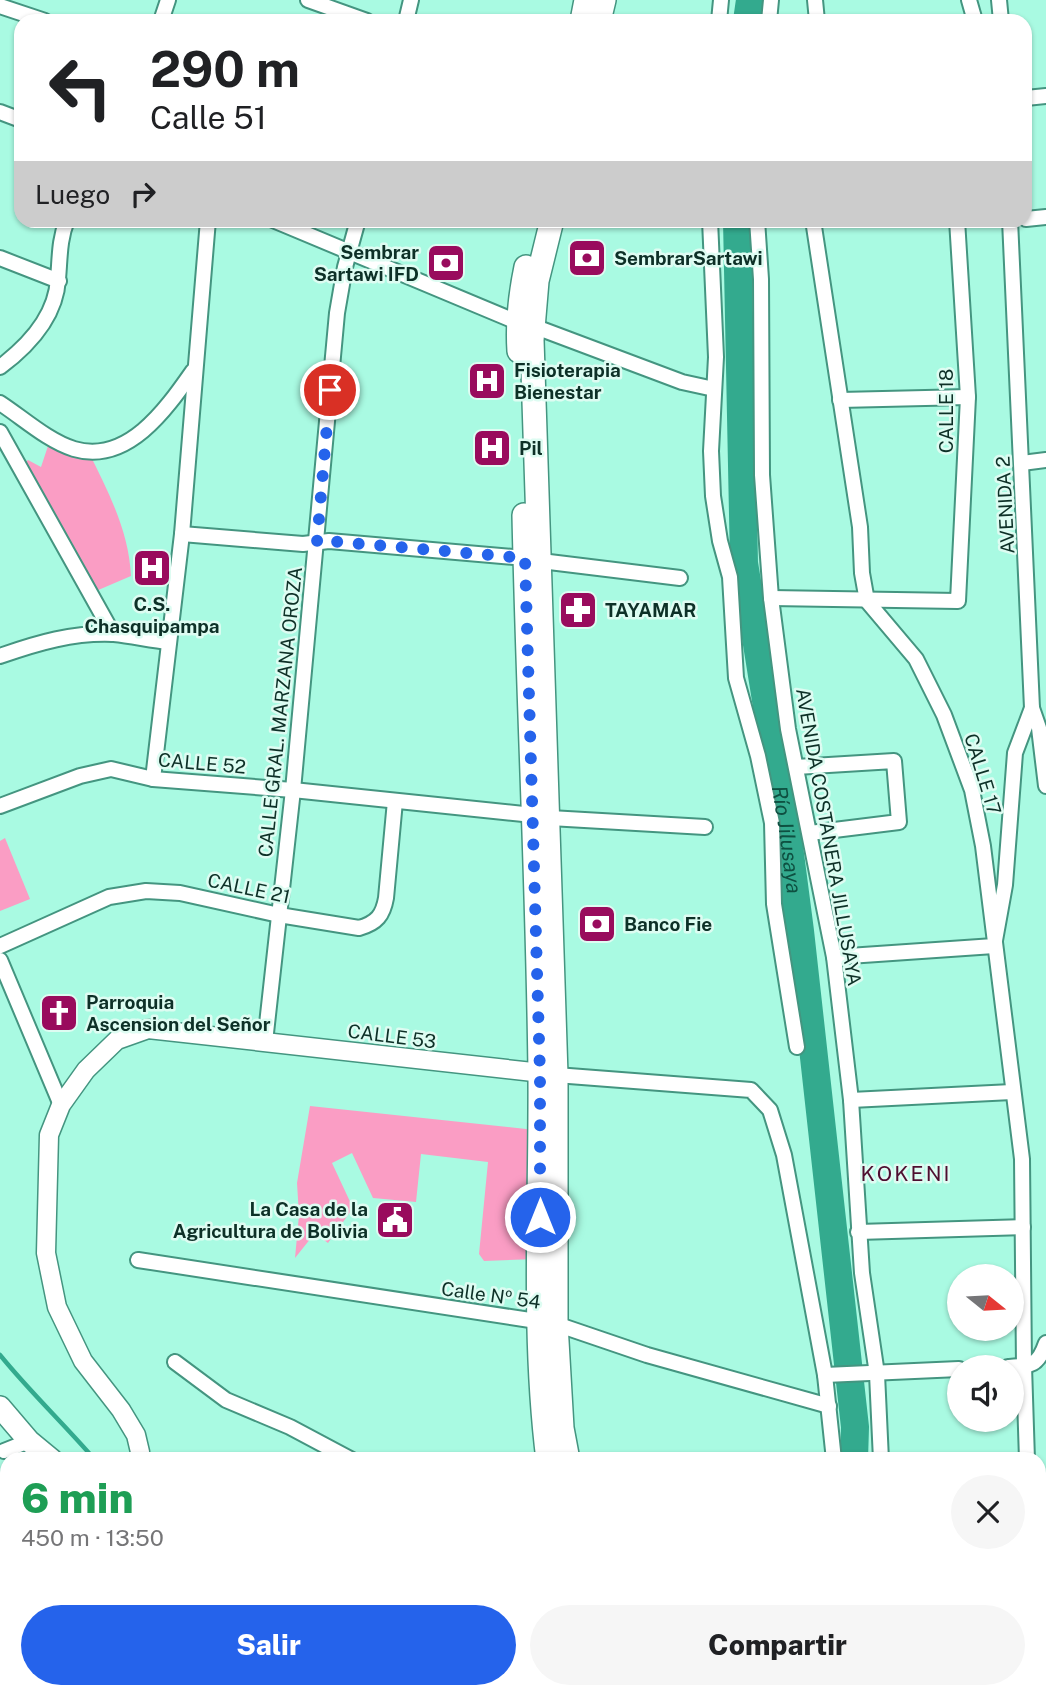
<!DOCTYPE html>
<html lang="es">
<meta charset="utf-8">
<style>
:root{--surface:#fff;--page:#f6f6f6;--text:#202124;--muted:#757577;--accent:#2563eb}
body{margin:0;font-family:"Public Sans",sans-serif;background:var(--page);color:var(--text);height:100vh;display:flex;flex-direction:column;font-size:26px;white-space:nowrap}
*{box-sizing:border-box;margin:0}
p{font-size:23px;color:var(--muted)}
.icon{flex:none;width:38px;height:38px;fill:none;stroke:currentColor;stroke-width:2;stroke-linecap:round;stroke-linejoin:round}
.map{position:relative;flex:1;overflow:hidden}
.drawer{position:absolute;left:0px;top:1452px;width:1046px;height:247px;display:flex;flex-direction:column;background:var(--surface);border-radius:21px 21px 0 0;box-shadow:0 2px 5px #0004}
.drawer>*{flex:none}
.guide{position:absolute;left:14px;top:14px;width:1018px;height:214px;border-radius:21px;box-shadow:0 2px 5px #0004;background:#fff;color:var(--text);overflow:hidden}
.needle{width:46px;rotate:108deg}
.tools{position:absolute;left:947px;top:1264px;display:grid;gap:14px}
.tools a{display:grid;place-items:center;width:77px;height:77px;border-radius:50%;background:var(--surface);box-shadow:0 2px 5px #0004;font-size:35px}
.pin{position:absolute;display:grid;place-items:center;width:60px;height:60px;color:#fff;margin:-30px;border:4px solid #fff;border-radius:50%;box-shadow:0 2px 7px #0007}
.me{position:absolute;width:77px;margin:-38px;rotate:0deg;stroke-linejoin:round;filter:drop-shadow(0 0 5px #0008)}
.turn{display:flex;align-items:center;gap:24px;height:147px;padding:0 21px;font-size:32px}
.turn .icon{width:91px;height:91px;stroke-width:2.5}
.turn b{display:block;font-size:49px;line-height:60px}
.then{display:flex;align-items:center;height:66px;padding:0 21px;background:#0003;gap:14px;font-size:26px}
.round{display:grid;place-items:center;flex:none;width:74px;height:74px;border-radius:37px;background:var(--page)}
.headline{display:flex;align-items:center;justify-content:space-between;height:119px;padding:0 21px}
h1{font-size:42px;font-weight:800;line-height:52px;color:#1e9e55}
.primary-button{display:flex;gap:14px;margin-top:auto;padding:14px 21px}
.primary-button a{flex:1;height:80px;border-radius:42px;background:var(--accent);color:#fff;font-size:28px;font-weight:800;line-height:80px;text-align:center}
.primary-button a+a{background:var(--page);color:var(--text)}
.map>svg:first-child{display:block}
</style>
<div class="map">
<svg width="1046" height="1699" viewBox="0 0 1046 1699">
<rect width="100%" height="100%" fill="#a9fae2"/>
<g fill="#fa9dc4">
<path d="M 51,437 L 88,451 C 108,491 129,531 131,576 L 96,591 L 21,467 L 28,460 L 41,467 Z"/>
<path d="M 5,838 L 30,899 L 0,911 L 0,841 Z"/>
<path d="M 310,1106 L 535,1130 L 536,1259 L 484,1261 L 479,1254 L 488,1162 L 421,1154 L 416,1202 L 373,1198 L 352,1153 L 332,1163 L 353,1208 L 328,1243 L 315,1233 L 295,1258 L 299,1215 L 297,1183 Z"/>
</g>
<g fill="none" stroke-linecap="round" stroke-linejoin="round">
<g stroke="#33aa8e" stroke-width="4.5">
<path d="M 0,1355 C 30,1392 64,1424 95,1460"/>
<path d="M 514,1692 L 520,1699"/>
</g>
<g stroke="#33aa8e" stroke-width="28">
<path d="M 747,21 L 750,0"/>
<path id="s1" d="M 737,220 L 744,563 L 787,831 L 800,931 L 855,1427 L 854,1460"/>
<path d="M 899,1692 L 904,1699"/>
</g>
<defs>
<g id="minor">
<path d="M 308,0 L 367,21"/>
<path d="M 815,0 L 817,21"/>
<path d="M 969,0 L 975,21"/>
<path d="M 999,0 L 1001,21"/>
<path d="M 0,6 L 45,21"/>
<path d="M 161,21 L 168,0"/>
<path d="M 406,21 L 411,0"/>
<path d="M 719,21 L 721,0"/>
<path d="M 769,21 L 771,0"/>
<path d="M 1026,98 L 1046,96"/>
<path d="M 0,112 L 21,120"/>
<path d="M 1026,219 L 1046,217"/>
<path d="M 273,220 L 517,322"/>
<path d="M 710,220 L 716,357 L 711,451 L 713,496 L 720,541 L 730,577 L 736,678 L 758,756 L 772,823 L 774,904 L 797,1047"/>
<path d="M 757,220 L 761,279 L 762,475 L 771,598 L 788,729 L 834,957 L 851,1100 L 862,1273 L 877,1374 L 881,1460"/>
<path d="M 813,220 L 860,527 L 862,573 L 867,601 L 916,659 L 944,715 L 972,790 L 983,846 L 1022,1159 L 1024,1366 L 1027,1460"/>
<path d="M 1010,220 L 1032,708 L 1039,728 L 1046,786"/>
<path d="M 0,258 L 59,281"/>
<path d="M 533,326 L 682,382 L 714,389"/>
<path d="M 0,367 C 28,346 56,316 58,279 C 60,258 59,240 67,220"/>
<path d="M 840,400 L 968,397"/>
<path d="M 0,403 C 23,418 48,441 74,449 C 128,465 167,408 193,371"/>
<path d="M 0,432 L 113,634"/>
<path d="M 1022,463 L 1046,460"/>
<path d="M 182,534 L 303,544 L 329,541 L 525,558"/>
<path d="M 541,561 L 680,578"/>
<path d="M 771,598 L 958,601 L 968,397 L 957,220"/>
<path d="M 0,656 C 37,643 74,632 114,634 C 132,636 151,640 169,642"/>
<path d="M 796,767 L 894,761 L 899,822 L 810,833"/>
<path d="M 153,779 L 182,534 L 208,220"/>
<path d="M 0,806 L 80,776 L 111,769 L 153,779 L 293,790 L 533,815"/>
<path d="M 550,818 L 705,827"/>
<path d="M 0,946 L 109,897 L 146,891 L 180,893 L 279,915 L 359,928 C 377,923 383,915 386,898 L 395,801"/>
<path d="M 834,957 L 994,946 L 1005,885 L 1015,753 L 1032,708"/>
<path d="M 0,960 L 61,1105"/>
<path d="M 265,1042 L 293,790 L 337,313 L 345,267 L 358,220"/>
<path d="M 556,1075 L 751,1090 L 770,1110 L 784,1155 L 825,1375 L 959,1369"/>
<path d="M 851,1100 L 1012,1092"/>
<path d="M 858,1232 L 1023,1227"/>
<path d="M 138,1260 L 556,1324 L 647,1355 L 829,1406"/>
<path d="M 175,1362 L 226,1400 L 290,1427 L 352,1460"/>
<path d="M 1008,1367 C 1031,1366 1038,1366 1046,1343"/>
<path d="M 825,1375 L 834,1460"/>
<path d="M 4,1451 L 29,1441"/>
<path d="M 0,1522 L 7,1522"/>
<path d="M 1040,1627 L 1046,1625"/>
<path d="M 0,1661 L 6,1699"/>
<path d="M 162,1692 L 185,1699"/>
<path d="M 871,1692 L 877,1699"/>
<path d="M 923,1692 L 928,1699"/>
<path d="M 1031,1692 L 1031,1699"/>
<path d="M 317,1699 L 321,1692"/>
</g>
<path id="tertiary" d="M 138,1460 L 140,1452 L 136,1435 L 121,1410 L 83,1361 L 57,1307 L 46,1253 L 49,1135 L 61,1105 L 86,1070 L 117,1040 L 148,1029 L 551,1074"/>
<g id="secondary">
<path d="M 0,1407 L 29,1441 L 52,1460"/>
<path d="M 394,1692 L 405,1699"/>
</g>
<g id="primary">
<path d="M 582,21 L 586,0"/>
<path d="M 599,21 L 604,0"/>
<path d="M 552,220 L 537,281 L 532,340 L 556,1075 L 556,1324 L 562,1428 L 568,1460"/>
<path d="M 519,351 C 517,321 520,296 526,267"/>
<path d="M 524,515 C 528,701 538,888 540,1074 C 541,1202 532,1332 548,1460"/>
<path d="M 622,1692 L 625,1699"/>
<path d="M 642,1692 L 644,1699"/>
</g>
</defs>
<use href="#minor" stroke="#449580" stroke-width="18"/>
<use href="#tertiary" stroke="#449580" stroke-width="21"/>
<use href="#secondary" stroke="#449580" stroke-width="24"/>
<use href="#primary" stroke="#449580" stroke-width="26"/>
<use href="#minor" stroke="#fff" stroke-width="14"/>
<use href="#tertiary" stroke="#fff" stroke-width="18"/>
<use href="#secondary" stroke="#fff" stroke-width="21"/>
<use href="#primary" stroke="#fff" stroke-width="23"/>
</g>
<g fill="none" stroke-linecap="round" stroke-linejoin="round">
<path stroke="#2563eb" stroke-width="12" stroke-dasharray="0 21.6" d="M 330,390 L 317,542 L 328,541 L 525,558 L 540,1074 L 540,1217"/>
</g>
<defs>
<symbol id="bank-square" viewBox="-11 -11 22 22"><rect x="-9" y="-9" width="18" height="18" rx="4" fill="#990b5d" stroke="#defcf2"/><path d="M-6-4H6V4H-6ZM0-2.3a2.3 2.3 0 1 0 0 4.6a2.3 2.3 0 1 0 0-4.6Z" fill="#fff"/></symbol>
<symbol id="hospital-square" viewBox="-11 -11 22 22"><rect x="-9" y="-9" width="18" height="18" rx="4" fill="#990b5d" stroke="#defcf2"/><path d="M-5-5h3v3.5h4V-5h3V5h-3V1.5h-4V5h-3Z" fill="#fff"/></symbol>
<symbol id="pharmacy-square" viewBox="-11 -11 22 22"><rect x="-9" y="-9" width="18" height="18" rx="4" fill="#990b5d" stroke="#defcf2"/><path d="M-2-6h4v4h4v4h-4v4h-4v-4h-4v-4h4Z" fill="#fff"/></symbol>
<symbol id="church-square" viewBox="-11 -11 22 22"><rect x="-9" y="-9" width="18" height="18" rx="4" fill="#990b5d" stroke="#defcf2"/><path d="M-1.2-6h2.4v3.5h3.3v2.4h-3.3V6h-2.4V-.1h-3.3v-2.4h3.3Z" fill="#fff"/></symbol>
<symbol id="civic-square" viewBox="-11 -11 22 22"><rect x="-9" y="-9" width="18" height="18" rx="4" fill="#990b5d" stroke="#defcf2"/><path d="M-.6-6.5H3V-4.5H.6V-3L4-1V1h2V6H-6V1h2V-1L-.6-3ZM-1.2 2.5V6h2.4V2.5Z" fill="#fff"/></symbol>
</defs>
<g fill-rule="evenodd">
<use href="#bank-square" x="565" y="236" width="44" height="44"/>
<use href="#bank-square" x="424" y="241" width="44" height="44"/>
<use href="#hospital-square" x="465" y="359" width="44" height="44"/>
<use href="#hospital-square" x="470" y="426" width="44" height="44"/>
<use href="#hospital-square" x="130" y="546" width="44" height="44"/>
<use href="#pharmacy-square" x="556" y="588" width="44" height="44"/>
<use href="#bank-square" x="575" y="902" width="44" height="44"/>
<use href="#church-square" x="37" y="991" width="44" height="44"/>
<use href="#civic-square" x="373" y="1198" width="44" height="44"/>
</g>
<g text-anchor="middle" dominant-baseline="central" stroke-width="5" stroke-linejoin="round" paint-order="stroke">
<g font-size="19" font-weight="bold" fill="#0d3027" stroke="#defcf2" text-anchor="start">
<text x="419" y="252" text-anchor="end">Sembrar<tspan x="419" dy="22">Sartawi IFD</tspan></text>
<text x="614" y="258">SembrarSartawi</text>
<text x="514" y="370">Fisioterapia<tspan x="514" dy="22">Bienestar</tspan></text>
<text x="519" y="448">Pil</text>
<text x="152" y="604" text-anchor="middle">C.S.<tspan x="152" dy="22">Chasquipampa</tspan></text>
<text x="605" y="610">TAYAMAR</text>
<text x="624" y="924">Banco Fie</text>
<text x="86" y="1002">Parroquia<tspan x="86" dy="22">Ascension del Señor</tspan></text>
<text x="368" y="1209" text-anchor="end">La Casa de la<tspan x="368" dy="22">Agricultura de Bolivia</tspan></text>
</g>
<g font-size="19" fill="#0d3027" stroke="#defcf2">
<text transform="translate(946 411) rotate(-90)">CALLE 18</text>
<text transform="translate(1005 505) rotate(-93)">AVENIDA 2</text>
<text transform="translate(280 712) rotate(-84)">CALLE GRAL. MARZANA OROZA</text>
<text transform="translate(202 763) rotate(5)">CALLE 52</text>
<text transform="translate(983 774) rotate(73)">CALLE 17</text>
<text transform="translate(829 837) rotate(80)">AVENIDA COSTANERA JILLUSAYA</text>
<text transform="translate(249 888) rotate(12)">CALLE 21</text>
<text transform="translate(392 1036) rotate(7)">CALLE 53</text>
<text transform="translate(491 1295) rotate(8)">Calle Nº 54</text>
</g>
<g font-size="21" font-style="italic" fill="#0e5041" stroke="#defcf2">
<text stroke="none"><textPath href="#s1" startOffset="623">Río Jilusaya</textPath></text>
</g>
<g font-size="21" letter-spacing="2" fill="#4e0e30" stroke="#defcf2">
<text x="906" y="1173">KOKENI</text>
</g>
</g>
</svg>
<div class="tools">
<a><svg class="needle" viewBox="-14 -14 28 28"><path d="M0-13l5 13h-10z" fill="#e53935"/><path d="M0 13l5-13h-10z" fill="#757577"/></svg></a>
<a><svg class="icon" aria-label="sound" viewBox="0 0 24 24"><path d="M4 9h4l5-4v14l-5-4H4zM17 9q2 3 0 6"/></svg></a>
</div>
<div class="pin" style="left:330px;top:390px;background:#d93025"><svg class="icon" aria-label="arrive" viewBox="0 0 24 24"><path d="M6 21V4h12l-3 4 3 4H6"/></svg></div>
<svg class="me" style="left:540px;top:1217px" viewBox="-20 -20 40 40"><circle r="17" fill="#2563eb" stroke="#fff" stroke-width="3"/><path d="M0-11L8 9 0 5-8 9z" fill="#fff"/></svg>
<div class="guide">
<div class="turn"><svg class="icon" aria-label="left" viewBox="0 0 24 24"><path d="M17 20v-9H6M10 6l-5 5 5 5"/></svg><div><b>290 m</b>Calle 51</div></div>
<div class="then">Luego<svg class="icon" aria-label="right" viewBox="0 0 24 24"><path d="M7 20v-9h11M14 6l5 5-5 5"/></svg></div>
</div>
<section class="drawer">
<div class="headline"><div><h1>6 min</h1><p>450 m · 13:50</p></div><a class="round"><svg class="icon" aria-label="close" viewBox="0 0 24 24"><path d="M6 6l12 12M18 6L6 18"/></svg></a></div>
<div class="primary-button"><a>Salir</a><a>Compartir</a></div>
</section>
</div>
